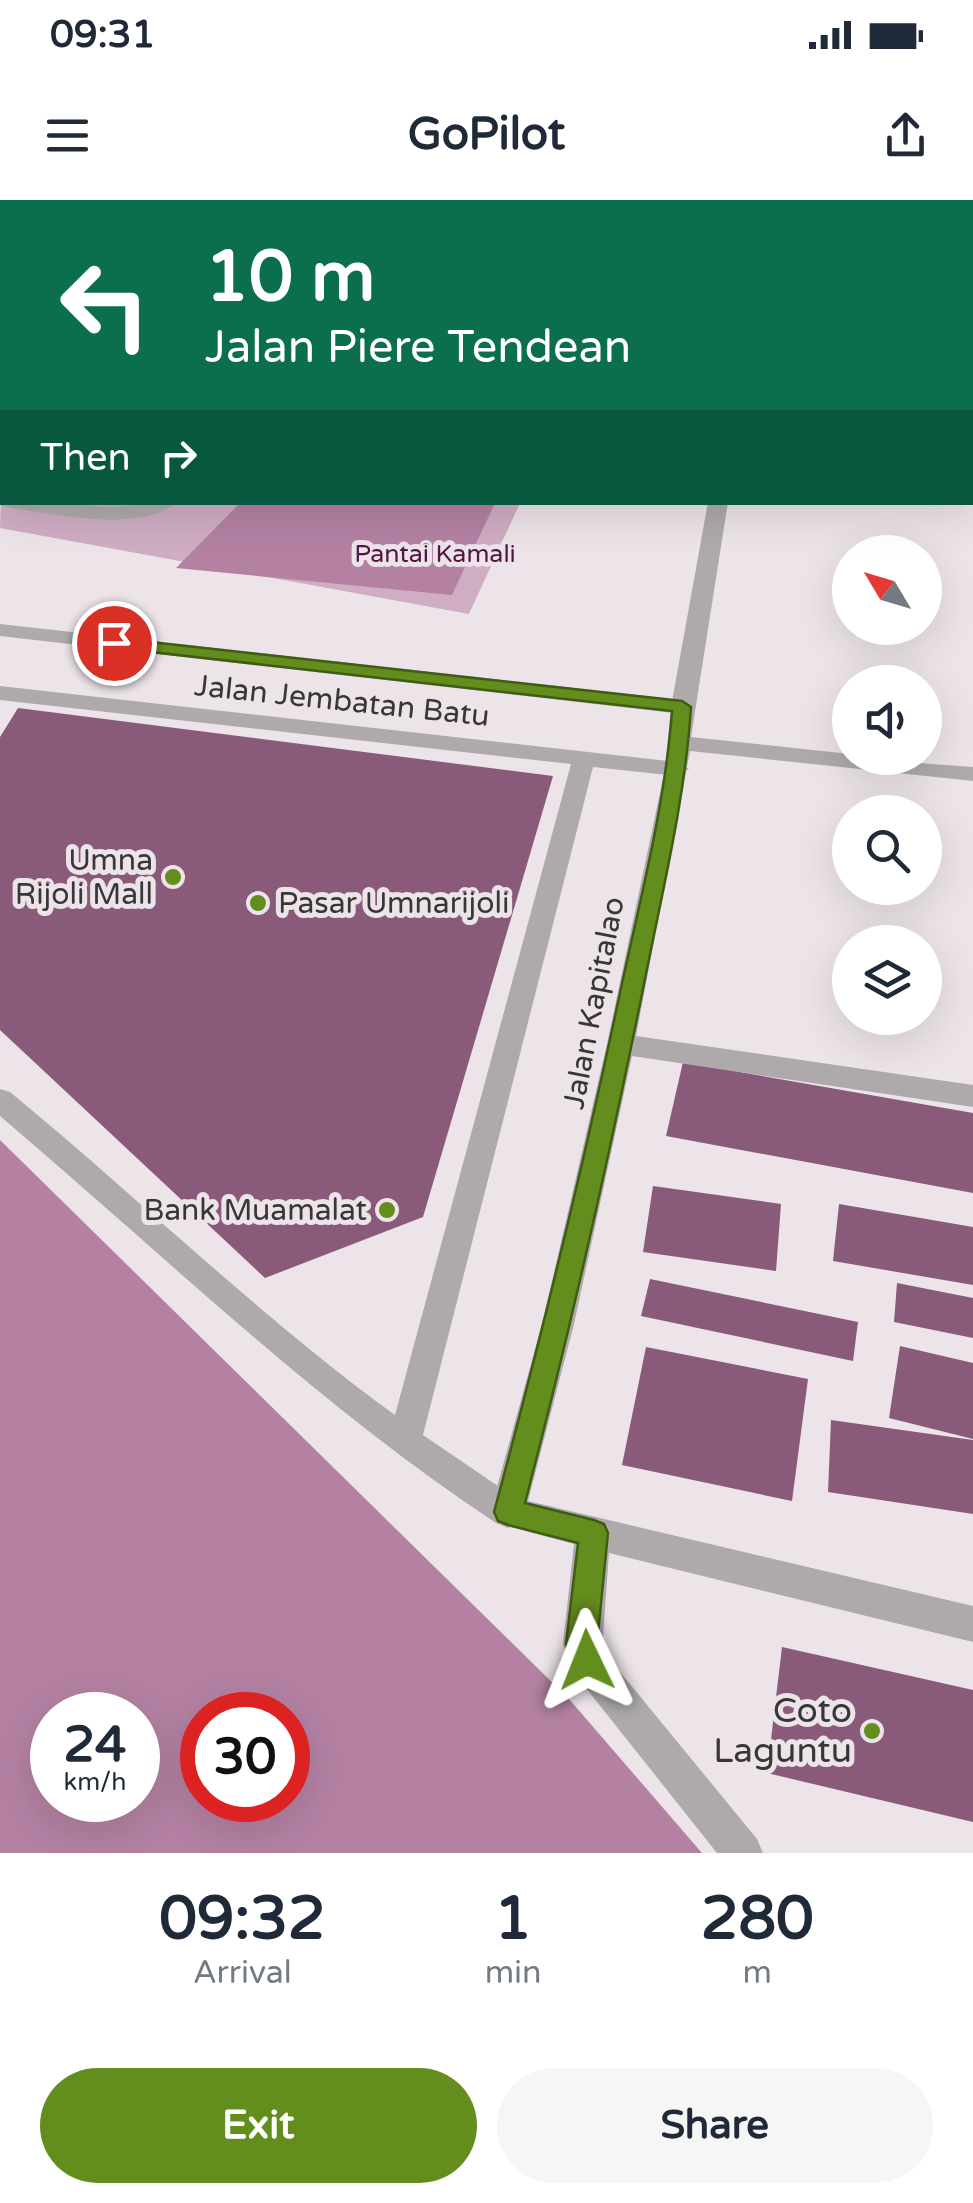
<!DOCTYPE html>
<style>
:root{--surface:#fff;--page:#f6f6f7;--text:#1f2937;--muted:#747a83;--accent:#638d1d}
body{margin:0;font-family:"Varela Round",sans-serif;background:var(--page);color:var(--text);height:100vh;display:flex;flex-direction:column;font-size:38px;white-space:nowrap}
*{box-sizing:border-box;margin:0}
p{font-size:32px;color:var(--muted)}
.icon{flex:none;width:55px;height:55px;fill:none;stroke:currentColor;stroke-width:2;stroke-linecap:round;stroke-linejoin:round}
.map{position:relative;height:1653px;overflow:hidden}
.sheet{display:flex;flex-direction:column;background:var(--surface);flex:1}
.sheet>*{flex:none}
.top-card{position:absolute;left:0px;top:0px;width:975px;height:305px;box-shadow:0 10px 40px #0002;background:#0b6e4f;color:#fff;overflow:hidden}
.needle{width:65px;rotate:308deg}
.tools{position:absolute;left:832px;top:335px;display:grid;gap:20px}
.tools a{display:grid;place-items:center;width:110px;height:110px;border-radius:50%;background:var(--surface);box-shadow:0 10px 40px #0002;font-size:50px}
.speed{position:absolute;left:30px;top:1492px;display:flex;gap:20px;font-size:50px;font-weight:700;text-align:center}
.speed>*{display:grid;place-content:center;width:130px;height:130px;border-radius:50%;background:var(--surface);box-shadow:0 10px 40px #0002;line-height:1}
.speed small{font-size:25px;font-weight:400}
.speed .limit{border:15px solid #d22;background:#fff;color:#111}
.pin{position:absolute;display:grid;place-items:center;width:85px;height:85px;color:#fff;margin:-42px;border:5px solid #fff;border-radius:50%;box-shadow:0 2px 10px #0007}
.me{position:absolute;width:110px;margin:-55px;rotate:358deg;stroke-linejoin:round;filter:drop-shadow(0 0 8px #0008)}
.turn{display:flex;align-items:center;gap:35px;height:210px;padding:0 40px;font-size:45px}
.turn .icon{width:130px;height:130px;stroke-width:2.5}
.turn b{display:block;font-size:70px;line-height:85px}
.then{display:flex;align-items:center;height:95px;padding:0 40px;background:#0003;gap:20px;font-size:38px}
.eta{display:flex;justify-content:space-evenly;align-items:center;height:170px;text-align:center}
.eta b{font-size:60px;font-weight:700;line-height:70px}
.button{display:flex;gap:20px;margin-top:auto;padding:20px 40px}
.button a{flex:1;height:115px;border-radius:60px;background:var(--accent);color:#fff;font-size:40px;font-weight:700;line-height:115px;text-align:center}
.button a+a{background:var(--page);color:var(--text)}
.status{display:flex;justify-content:space-between;align-items:center;height:70px;padding:0 50px;background:var(--surface);direction:ltr}
.status svg{height:28px;fill:currentColor}
header{display:flex;justify-content:space-between;align-items:center;height:130px;padding:0 40px;background:var(--surface);font-size:45px;font-weight:700}
.map>svg:first-child{display:block}
</style>
<div class="status"><b>09:31</b><svg viewBox="0 0 49 12"><path d="M0 12V9h3v3zM5 12V6h3v6zM10 12V3h3v9zM15 12V0h3v12zM26 1h20v11H26zM47 4h2v5h-2z"/></svg></div>
<header><svg class="icon" aria-label="menu" viewBox="0 0 24 24"><path d="M4 6h16M4 12h16M4 18h16"/></svg>GoPilot<svg class="icon" aria-label="share" viewBox="0 0 24 24"><path d="M12 15V3M7 8l5-5 5 5M5 13v7h14v-7"/></svg></header>
<div class="map">
<svg width="973" height="1653" viewBox="0 0 973 1653">
<rect width="100%" height="100%" fill="#ece4e9"/>
<path fill="#cfadc3" d="M 2,270 L 2,302 L 520,303 L 469,414 L 0,328 Z"/>
<g fill="#b481a3" fill-rule="evenodd">
<path d="M 0,0 L 755,0 L 2,2 L 0,271 Z"/>
<path d="M 240,303 L 240,302 L 495,303 L 452,395 L 176,368 Z"/>
<path d="M 0,940 L 569,1499 L 702,1653 L 0,1653 ZM 52,1515 L 138,1515 L 138,1600 L 52,1600 ZM 202,1515 L 288,1515 L 288,1600 L 202,1600 Z"/>
</g>
<g fill="#8a5a7b">
<path d="M 18,508 L 553,576 L 423,1017 L 265,1078 L 0,830 L 0,537 Z"/>
<path d="M 683,862 L 973,913 L 973,993 L 666,936 Z"/>
<path d="M 653,986 L 781,1004 L 776,1071 L 643,1052 Z"/>
<path d="M 839,1004 L 973,1027 L 973,1085 L 833,1061 Z"/>
<path d="M 650,1079 L 858,1122 L 853,1161 L 641,1116 Z"/>
<path d="M 897,1083 L 973,1098 L 973,1138 L 894,1122 Z"/>
<path d="M 900,1146 L 973,1163 L 973,1239 L 889,1218 Z"/>
<path d="M 646,1147 L 808,1179 L 792,1301 L 622,1265 Z"/>
<path d="M 831,1220 L 973,1240 L 973,1314 L 828,1292 Z"/>
<path d="M 782,1447 L 973,1490 L 973,1622 L 767,1573 Z"/>
</g>
<g fill="none" stroke-linecap="round" stroke-linejoin="round">
<g fill="#aeaaac" fill-rule="evenodd">
<path d="M 2,300 L 110,307 L 177,302 C 139,334 57,314 11,308 L 4,306 Z"/>
<path d="M 0,424 L 682,500 L 693,507 L 682,514 L 0,436 Z"/>
<path d="M 0,486 L 677,562 L 689,569 L 677,576 L 593,567 L 423,1235 L 520,1301 L 526,1312 L 520,1323 L 508,1328 L 496,1323 C 317,1205 164,1055 0,916 L 0,889 L 10,892 C 139,998 260,1117 395,1215 L 571,564 L 0,500 Z"/>
</g>
<g fill="#aeaaac" fill-rule="evenodd">
<rect x="972" y="118" width="1" height="10"/>
<rect x="972" y="211" width="1" height="10"/>
<path d="M 708,302 L 728,302 L 691,537 L 850,554 L 850,558 L 973,567 L 973,581 L 690,551 L 636,836 L 973,885 L 973,907 L 632,856 L 574,1124 L 528,1301 L 973,1406 L 973,1442 L 609,1353 L 602,1450 L 757,1639 L 763,1653 L 717,1653 L 574,1473 L 563,1444 L 574,1344 L 496,1323 L 490,1312 L 542,1124 L 607,844 L 665,569 L 671,507 Z"/>
</g>
</g>
<path fill="#638d1d" stroke="#405c13" stroke-width="2.5" d="M 114,438 L 682,501 L 691,507 C 685,601 662,692 644,784 C 609,958 570,1131 525,1303 L 594,1320 L 604,1324 L 608,1333 L 597,1444 L 602,1460 L 598,1471 L 587,1475 L 576,1471 L 566,1444 L 578,1343 L 508,1325 L 498,1321 L 494,1312 C 541,1138 584,964 621,788 C 641,696 665,605 672,511 L 107,447 L 105,443 Z"/>
<g fill="#638d1d" stroke="#ece4e9" stroke-width="4">
<circle cx="173" cy="677" r="10"/>
<circle cx="258" cy="703" r="10"/>
<circle cx="387" cy="1010" r="10"/>
<circle cx="872" cy="1531" r="10"/>
</g>
<g text-anchor="middle" dominant-baseline="central" stroke-width="10" stroke-linejoin="round" paint-order="stroke">
<g font-size="25" fill="#531544" stroke="#ece4e9">
<text x="435" y="354">Pantai Kamali</text>
</g>
<g font-size="30" fill="#393638" stroke="#ece4e9">
<text transform="translate(342 501) rotate(6)">Jalan Jembatan Batu</text>
<text transform="translate(594 803) rotate(-79)">Jalan Kapitalao</text>
</g>
<g font-size="30" fill="#393638" stroke="#ece4e9" text-anchor="end">
<text x="153" y="660">Umna<tspan x="153" dy="34">Rijoli Mall</tspan></text>
<text x="278" y="703" text-anchor="start">Pasar Umnarijoli</text>
<text x="367" y="1010">Bank Muamalat</text>
</g>
<g font-size="35" fill="#393638" stroke="#ece4e9" text-anchor="end">
<text x="852" y="1511">Coto<tspan x="852" dy="40">Laguntu</tspan></text>
</g>
</g>
</svg>
<div class="tools">
<a><svg class="needle" viewBox="-14 -14 28 28"><path d="M0-13l5 13h-10z" fill="#e53935"/><path d="M0 13l5-13h-10z" fill="#747a83"/></svg></a>
<a><svg class="icon" aria-label="sound" viewBox="0 0 24 24"><path d="M4 9h4l5-4v14l-5-4H4zM17 9q2 3 0 6"/></svg></a>
<a><svg class="icon" aria-label="search" viewBox="0 0 24 24"><circle cx="10" cy="10" r="6"/><path d="M15 15l6 6"/></svg></a>
<a><svg class="icon" aria-label="layers" viewBox="0 0 24 24"><path d="M12 4l9 5-9 5-9-5zM3 14l9 5 9-5"/></svg></a>
</div>
<div class="speed"><div>24<small>km/h</small></div><div class="limit">30</div></div>
<div class="pin" style="left:114px;top:443px;background:#d93025"><svg class="icon" aria-label="arrive" viewBox="0 0 24 24"><path d="M6 21V4h12l-3 4 3 4H6"/></svg></div>
<svg class="me" style="left:587px;top:1460px" viewBox="-20 -20 40 40"><path d="M0-17L14 15 0 8-14 15z" fill="#638d1d" stroke="#fff" stroke-width="4"/></svg>
<div class="top-card">
<div class="turn"><svg class="icon" aria-label="left" viewBox="0 0 24 24"><path d="M17 20v-9H6M10 6l-5 5 5 5"/></svg><div><b>10 m</b>Jalan Piere Tendean</div></div>
<div class="then">Then<svg class="icon" aria-label="right" viewBox="0 0 24 24"><path d="M7 20v-9h11M14 6l5 5-5 5"/></svg></div>
</div>
</div>
<section class="sheet">
<div class="eta">
<div><b>09:32</b><p>Arrival</p></div>
<div><b>1</b><p>min</p></div>
<div><b>280</b><p>m</p></div>
</div>
<div class="button"><a>Exit</a><a>Share</a></div>
</section>
